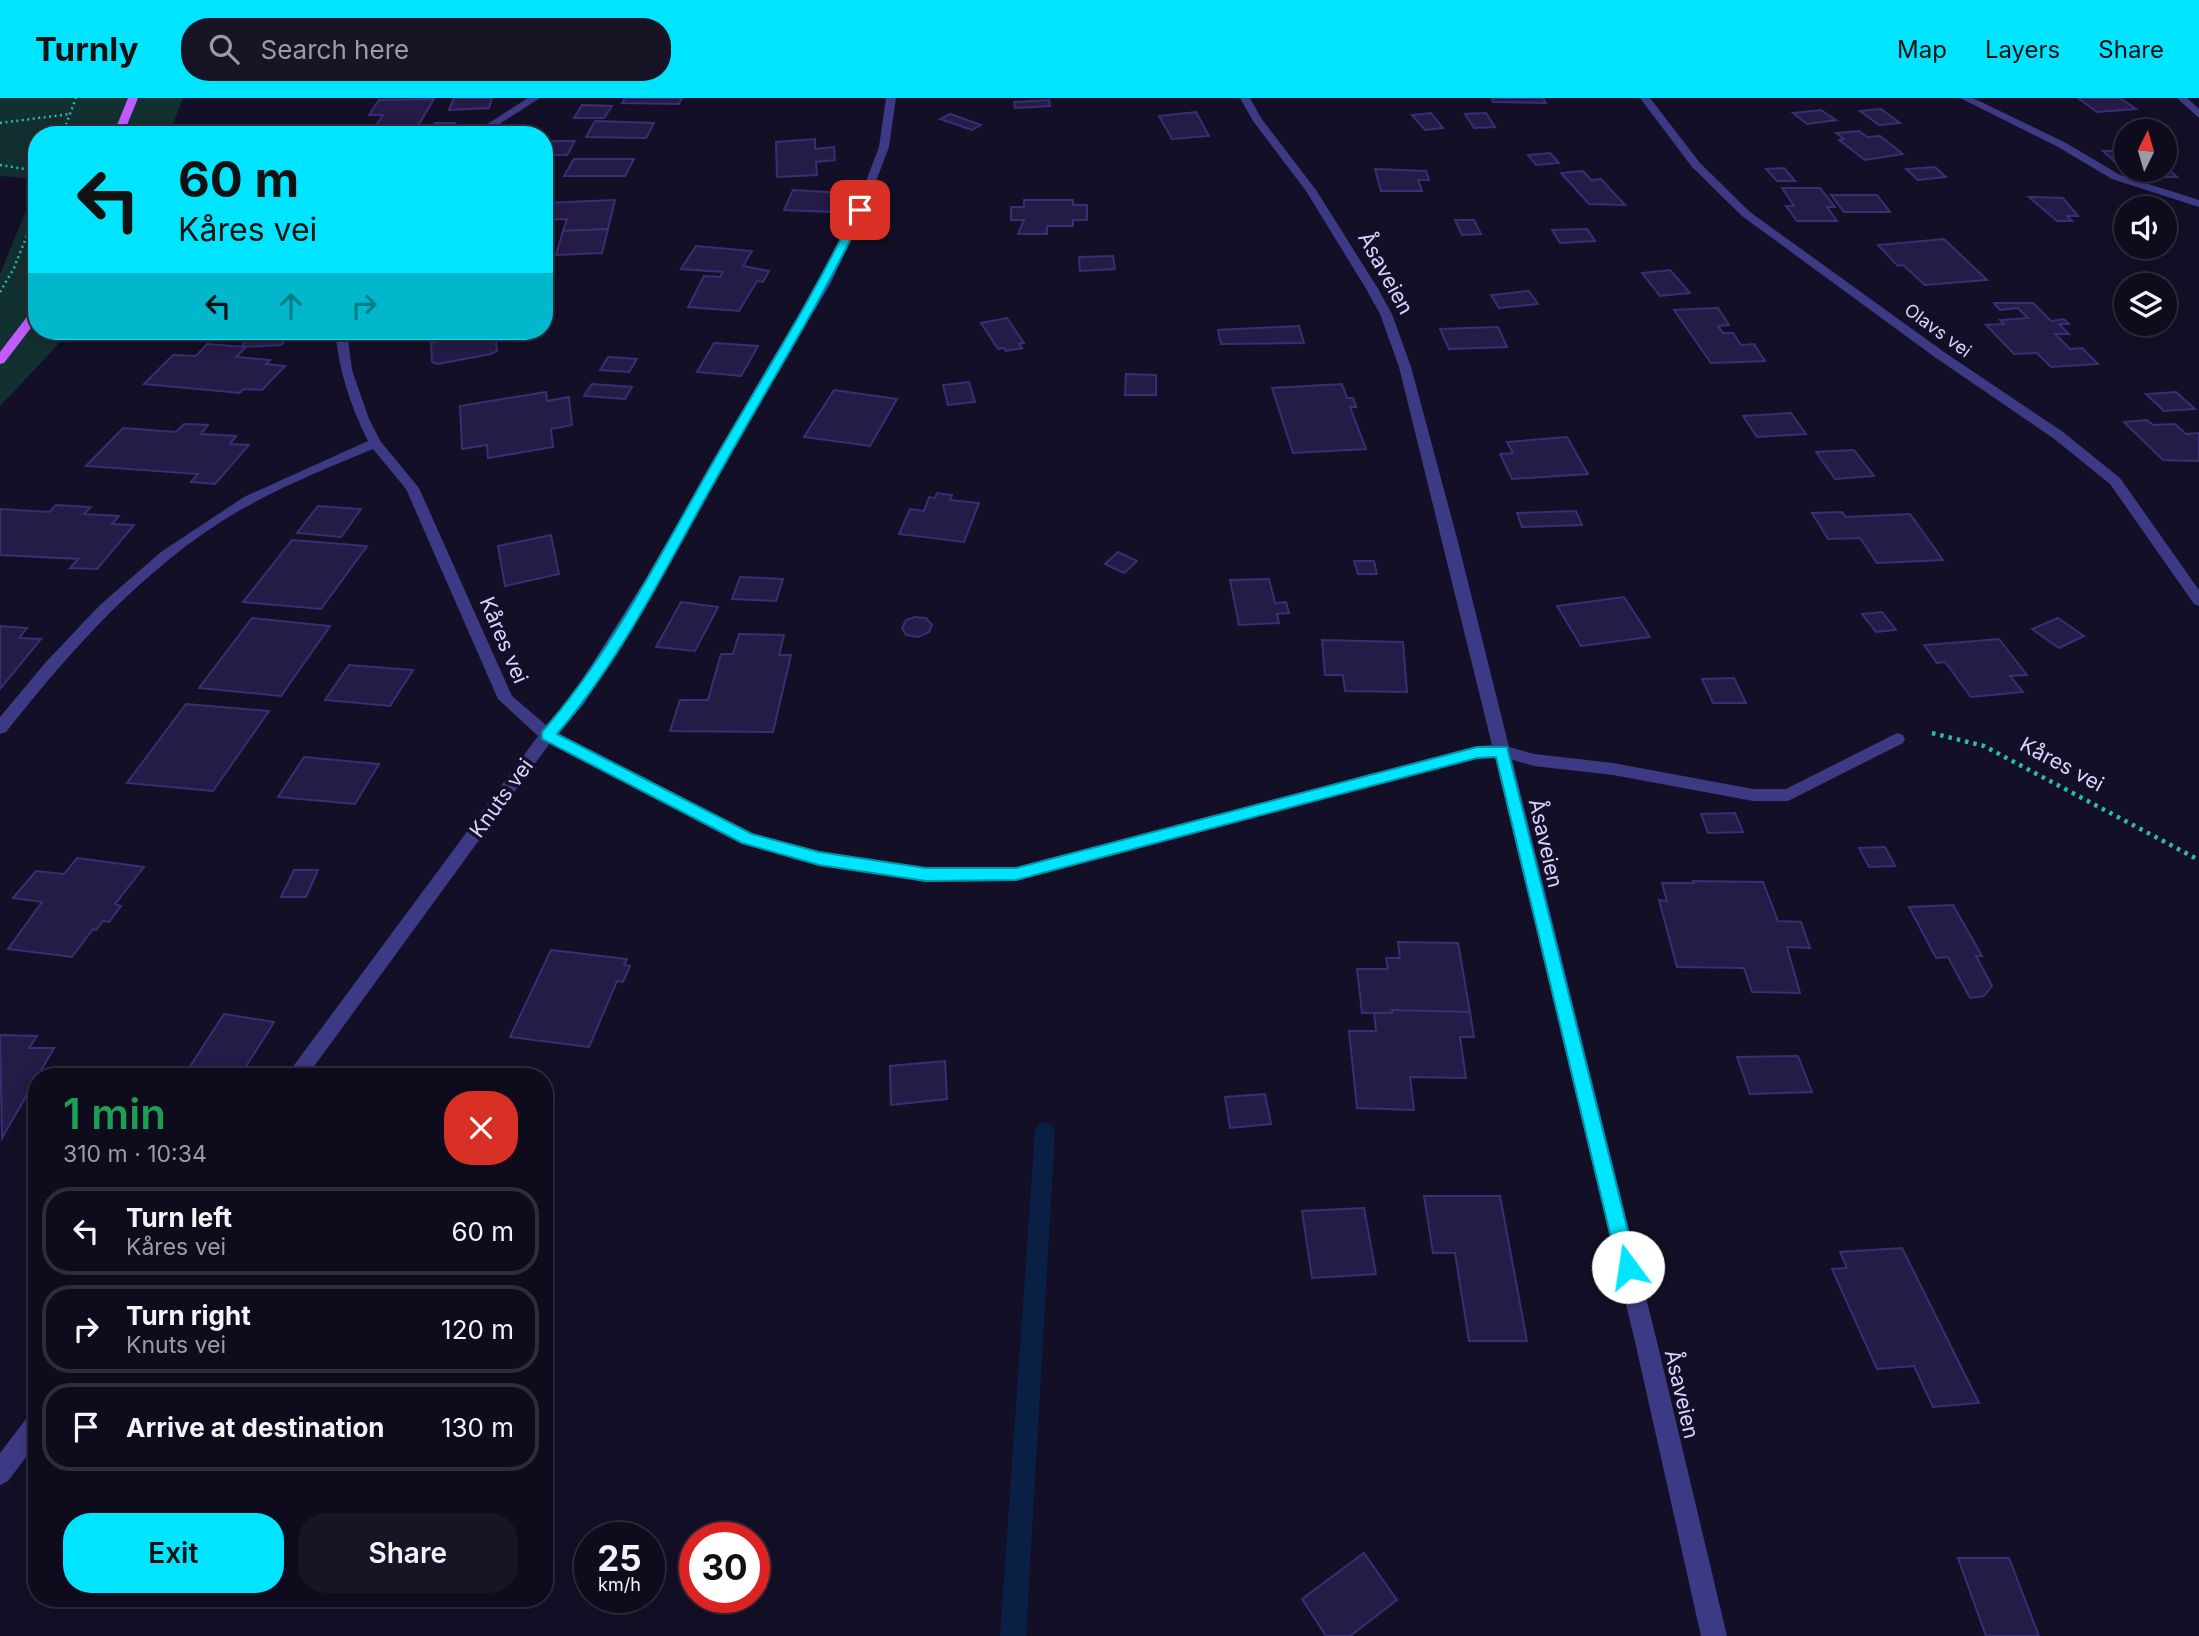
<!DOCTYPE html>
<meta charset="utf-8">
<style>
:root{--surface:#0e0b1c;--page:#171425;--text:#f1f3f6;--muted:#9b9ba3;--line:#2e2b3b;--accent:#00e5ff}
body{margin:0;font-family:Inter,sans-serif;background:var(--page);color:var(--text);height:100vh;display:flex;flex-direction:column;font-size:26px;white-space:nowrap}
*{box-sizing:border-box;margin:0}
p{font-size:23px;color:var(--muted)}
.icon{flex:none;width:38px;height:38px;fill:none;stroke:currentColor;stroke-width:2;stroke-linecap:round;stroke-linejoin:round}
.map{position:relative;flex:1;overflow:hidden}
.side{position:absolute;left:28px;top:970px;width:525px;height:539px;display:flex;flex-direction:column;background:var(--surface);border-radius:28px;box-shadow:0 4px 18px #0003,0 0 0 2px var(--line)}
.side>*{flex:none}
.hud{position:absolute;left:28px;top:28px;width:525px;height:214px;border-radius:28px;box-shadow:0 4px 18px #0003,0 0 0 2px var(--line);background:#00e5ff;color:#111;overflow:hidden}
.needle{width:46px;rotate:5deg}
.fabs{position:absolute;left:2114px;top:21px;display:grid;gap:14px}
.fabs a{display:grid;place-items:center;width:63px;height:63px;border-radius:50%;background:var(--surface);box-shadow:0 4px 18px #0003,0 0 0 2px var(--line);font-size:35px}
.speed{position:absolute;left:574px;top:1424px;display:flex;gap:14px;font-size:35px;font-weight:700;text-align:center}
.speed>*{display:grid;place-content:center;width:91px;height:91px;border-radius:50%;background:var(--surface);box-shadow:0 4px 18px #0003,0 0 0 2px var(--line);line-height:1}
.speed small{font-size:18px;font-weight:400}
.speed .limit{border:10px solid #d22;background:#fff;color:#111}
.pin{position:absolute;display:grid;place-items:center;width:60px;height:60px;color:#fff;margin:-30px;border-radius:14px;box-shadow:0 4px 10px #0006}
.me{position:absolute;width:77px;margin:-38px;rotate:346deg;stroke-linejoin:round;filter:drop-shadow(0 0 5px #0008)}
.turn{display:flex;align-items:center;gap:24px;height:147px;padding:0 35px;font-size:32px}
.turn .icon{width:91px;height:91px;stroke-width:2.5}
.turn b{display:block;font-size:49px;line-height:60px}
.lanes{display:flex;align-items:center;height:66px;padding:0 35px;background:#0003;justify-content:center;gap:35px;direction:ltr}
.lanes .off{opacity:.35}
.round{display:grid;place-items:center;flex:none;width:74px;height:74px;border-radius:28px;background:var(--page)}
.headline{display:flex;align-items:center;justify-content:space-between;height:119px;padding:0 35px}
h1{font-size:42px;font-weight:600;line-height:52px;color:#1e9e55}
.primary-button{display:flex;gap:14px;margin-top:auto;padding:14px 35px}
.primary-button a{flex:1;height:80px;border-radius:28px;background:var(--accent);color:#111;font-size:28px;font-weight:600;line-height:80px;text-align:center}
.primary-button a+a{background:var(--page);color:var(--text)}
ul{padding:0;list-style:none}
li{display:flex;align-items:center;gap:21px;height:88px;margin:0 14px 10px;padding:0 21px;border:4px solid var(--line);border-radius:28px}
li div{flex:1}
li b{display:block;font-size:26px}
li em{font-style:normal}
header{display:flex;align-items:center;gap:42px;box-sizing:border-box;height:98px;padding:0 35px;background:var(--accent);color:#111}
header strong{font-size:33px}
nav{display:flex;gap:38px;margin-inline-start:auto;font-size:24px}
.search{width:490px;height:63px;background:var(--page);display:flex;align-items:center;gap:18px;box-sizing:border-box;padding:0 24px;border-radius:28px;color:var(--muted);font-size:26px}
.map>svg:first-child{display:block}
</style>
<header>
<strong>Turnly</strong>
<div class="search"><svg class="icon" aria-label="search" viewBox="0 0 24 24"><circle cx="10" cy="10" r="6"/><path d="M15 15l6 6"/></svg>Search here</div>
<nav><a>Map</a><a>Layers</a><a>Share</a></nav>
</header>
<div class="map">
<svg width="2199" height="1538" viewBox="0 0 2199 1538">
<rect width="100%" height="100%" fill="#130f26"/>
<g fill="#12302f">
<path d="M 0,0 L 183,0 L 169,37 L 37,37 L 37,81 L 0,78 Z"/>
<path d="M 37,86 L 37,233 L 71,233 L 0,308 L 0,176 Z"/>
</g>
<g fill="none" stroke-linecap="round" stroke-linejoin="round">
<path fill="#0a1f44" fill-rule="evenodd" d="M 1045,1024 L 1052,1027 L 1055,1033 L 1026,1538 L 1000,1538 L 1035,1033 L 1038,1027 Z"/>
</g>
<g fill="#241b47" stroke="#3b2d73" stroke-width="2">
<path d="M 454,0 L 492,0 L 489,10 L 449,12 Z"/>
<path d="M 625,0 L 682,0 L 679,6 L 622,5 Z"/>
<path d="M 1492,0 L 1543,0 L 1546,5 L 1493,4 Z"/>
<path d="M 2078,0 L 2120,0 L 2136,11 L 2097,14 Z"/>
<path d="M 434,1 L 416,31 L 373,32 L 383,17 L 369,17 L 379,2 Z"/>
<path d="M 1049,2 L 1050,8 L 1015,10 L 1014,4 Z"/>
<path d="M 582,7 L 612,8 L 604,20 L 574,20 Z"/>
<path d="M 1881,11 L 1900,25 L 1879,27 L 1860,13 Z"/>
<path d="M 1821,12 L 1836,22 L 1807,26 L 1793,15 Z"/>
<path d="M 1196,14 L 1209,38 L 1172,41 L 1159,18 Z"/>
<path d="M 1431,15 L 1443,30 L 1425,32 L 1412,17 Z"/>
<path d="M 1486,15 L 1495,29 L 1474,30 L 1465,16 Z"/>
<path d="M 950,16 L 981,27 L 972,32 L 940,21 Z"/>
<path d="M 595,23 L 654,25 L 646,40 L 586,39 Z"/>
<path d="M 435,25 L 455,25 L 447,37 L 427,37 Z"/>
<path d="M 1859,33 L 1867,39 L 1880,38 L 1903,56 L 1865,62 L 1839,42 L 1844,41 L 1836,35 Z"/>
<path d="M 815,41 L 815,51 L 834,49 L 835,62 L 816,64 L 817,77 L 777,79 L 776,44 Z"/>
<path d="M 544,43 L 575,43 L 567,57 L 544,57 Z"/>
<path d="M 2103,53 L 2126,53 L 2126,72 L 2165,72 L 2165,68 L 2177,79 L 2144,79 L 2136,72 L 2124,72 Z"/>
<path d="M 1550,55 L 1559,65 L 1536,67 L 1528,57 Z"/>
<path d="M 574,61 L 634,61 L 625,78 L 564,78 Z"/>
<path d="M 1935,69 L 1946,79 L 1918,82 L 1906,71 Z"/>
<path d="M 1784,70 L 1795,83 L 1777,83 L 1766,71 Z"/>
<path d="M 1375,71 L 1426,73 L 1429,82 L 1418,82 L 1422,93 L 1381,93 Z"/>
<path d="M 1583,73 L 1591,82 L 1601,81 L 1625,107 L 1589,106 L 1561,75 Z"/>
<path d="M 1782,90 L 1820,90 L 1835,109 L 1827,109 L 1837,123 L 1797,123 L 1786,108 L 1794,108 Z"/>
<path d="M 793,92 L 841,95 L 832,114 L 784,112 Z"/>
<path d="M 1831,97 L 1877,97 L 1890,114 L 1844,114 Z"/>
<path d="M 2029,99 L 2063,100 L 2078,118 L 2067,118 L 2072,123 L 2057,123 Z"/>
<path d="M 615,102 L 608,131 L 563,133 L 567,121 L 544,122 L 544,105 Z"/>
<path d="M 1024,102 L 1073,102 L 1073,107 L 1087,107 L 1087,122 L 1073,122 L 1073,128 L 1047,128 L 1047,136 L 1018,136 L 1024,122 L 1011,122 L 1011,109 L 1024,109 Z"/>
<path d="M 1455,122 L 1474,122 L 1481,136 L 1462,137 Z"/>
<path d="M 608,131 L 602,155 L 556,157 L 563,133 Z"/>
<path d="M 1587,131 L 1595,143 L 1560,145 L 1552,132 Z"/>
<path d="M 1944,141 L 1987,182 L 1925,187 L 1903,167 L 1898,168 L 1878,147 Z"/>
<path d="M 696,148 L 752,153 L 743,168 L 769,173 L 763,184 L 757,183 L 739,213 L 688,209 L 704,178 L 720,179 L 723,174 L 681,171 Z"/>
<path d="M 1113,158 L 1115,171 L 1080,173 L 1079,159 Z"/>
<path d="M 1670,172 L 1690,195 L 1660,198 L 1642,175 Z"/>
<path d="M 1529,193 L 1538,206 L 1499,210 L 1491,197 Z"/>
<path d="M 1994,205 L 2033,205 L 2051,223 L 2064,221 L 2069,226 L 2059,226 L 2069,236 L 2055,236 L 2070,251 L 2082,250 L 2098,266 L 2051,269 L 2037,255 L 2014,256 L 1986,227 L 2004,226 L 2000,222 L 2028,220 L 2018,210 L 2000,212 Z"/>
<path d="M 1718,210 L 1729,227 L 1718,228 L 1723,235 L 1733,235 L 1741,247 L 1754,246 L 1765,263 L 1711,265 L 1674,212 Z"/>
<path d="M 1007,220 L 1024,245 L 1019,246 L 1022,250 L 1006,253 L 1004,250 L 998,251 L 981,225 Z"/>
<path d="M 1299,228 L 1304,245 L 1221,246 L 1218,232 Z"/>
<path d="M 1498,229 L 1507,249 L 1449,251 L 1440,231 Z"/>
<path d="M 251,233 L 289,233 L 282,247 L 242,249 Z"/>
<path d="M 434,233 L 499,233 L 500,242 L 496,243 L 497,253 L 491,256 L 438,266 L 432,264 L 431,244 L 435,244 Z"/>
<path d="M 714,245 L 758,248 L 741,278 L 697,274 Z"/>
<path d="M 207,246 L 246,249 L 236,259 L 270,262 L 266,266 L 285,268 L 262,292 L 244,291 L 240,295 L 144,286 L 173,257 L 196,258 Z"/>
<path d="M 608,259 L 637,261 L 629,274 L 600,272 Z"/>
<path d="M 1126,276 L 1156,277 L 1156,297 L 1125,297 Z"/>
<path d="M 969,284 L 975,304 L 948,307 L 943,287 Z"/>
<path d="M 592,286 L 632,289 L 625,301 L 584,298 Z"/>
<path d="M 1342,286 L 1347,300 L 1353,300 L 1356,309 L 1350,309 L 1366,351 L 1293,355 L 1272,290 Z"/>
<path d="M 834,292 L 897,301 L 870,348 L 804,339 Z"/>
<path d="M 546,294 L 547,303 L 569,299 L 572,327 L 551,331 L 553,349 L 488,360 L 487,347 L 462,351 L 460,308 Z"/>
<path d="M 2176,294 L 2195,311 L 2164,313 L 2146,296 Z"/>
<path d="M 1791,315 L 1806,336 L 1757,339 L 1743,318 Z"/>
<path d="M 2147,322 L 2153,327 L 2175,326 L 2186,336 L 2199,335 L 2199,363 L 2163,362 L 2124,324 Z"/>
<path d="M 184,326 L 208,327 L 201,336 L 236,338 L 230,346 L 249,347 L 215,386 L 191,384 L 198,376 L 86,368 L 123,330 L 176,334 Z"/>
<path d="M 1567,339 L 1588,376 L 1512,381 L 1500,356 L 1513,355 L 1507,344 Z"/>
<path d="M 1854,352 L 1874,378 L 1835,381 L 1816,354 Z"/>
<path d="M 937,395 L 952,397 L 950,402 L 979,405 L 964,444 L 899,436 L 910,411 L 924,413 L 929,399 L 935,400 Z"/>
<path d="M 56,407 L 91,409 L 84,416 L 119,418 L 112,426 L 134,427 L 97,471 L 70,470 L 78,461 L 0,457 L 0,411 L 49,414 Z"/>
<path d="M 318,408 L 361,411 L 341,439 L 297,435 Z"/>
<path d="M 1576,413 L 1582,427 L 1522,429 L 1517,415 Z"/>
<path d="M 1842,414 L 1846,419 L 1910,416 L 1943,462 L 1877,465 L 1860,440 L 1828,441 L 1812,415 Z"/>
<path d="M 551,437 L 559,476 L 505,488 L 498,448 Z"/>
<path d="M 292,442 L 367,448 L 321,511 L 243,504 Z"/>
<path d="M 1118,454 L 1137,463 L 1124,475 L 1105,466 Z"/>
<path d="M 1354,463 L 1374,463 L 1377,476 L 1358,476 Z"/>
<path d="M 740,479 L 783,481 L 776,503 L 732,501 Z"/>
<path d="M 1269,481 L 1275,505 L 1286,504 L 1289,515 L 1277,516 L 1279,525 L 1239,527 L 1230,482 Z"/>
<path d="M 1624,499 L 1650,539 L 1581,548 L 1557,508 Z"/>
<path d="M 681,504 L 718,509 L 695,553 L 656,549 Z"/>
<path d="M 1882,514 L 1896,532 L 1876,534 L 1862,516 Z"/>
<path d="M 915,519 L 926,520 L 932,527 L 929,534 L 918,539 L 906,537 L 902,530 L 906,522 Z"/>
<path d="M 252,520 L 330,528 L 281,598 L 199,590 Z"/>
<path d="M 2058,520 L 2084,538 L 2059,550 L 2032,531 Z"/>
<path d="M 0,528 L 27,530 L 19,540 L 41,541 L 0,591 Z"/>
<path d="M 739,536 L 784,537 L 779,557 L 791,557 L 773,634 L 670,633 L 680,602 L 708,602 L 721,556 L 733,556 Z"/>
<path d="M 1999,541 L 2027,577 L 2010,578 L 2023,594 L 1971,599 L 1945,564 L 1937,565 L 1924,547 Z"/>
<path d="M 1322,542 L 1403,544 L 1407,594 L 1345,593 L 1343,577 L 1325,577 Z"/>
<path d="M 349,567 L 413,572 L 390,608 L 325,602 Z"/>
<path d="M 1734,580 L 1746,605 L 1713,605 L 1702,581 Z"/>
<path d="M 186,606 L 269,613 L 213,693 L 127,685 Z"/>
<path d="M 304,659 L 379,666 L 355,706 L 278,699 Z"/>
<path d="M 1735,715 L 1743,734 L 1708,735 L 1701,716 Z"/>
<path d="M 1885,749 L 1895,768 L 1869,769 L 1859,750 Z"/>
<path d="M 77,760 L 144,769 L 115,806 L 121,808 L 109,824 L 103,823 L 96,832 L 93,831 L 72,859 L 8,851 L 42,804 L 13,800 L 36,773 L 64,776 Z"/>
<path d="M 294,772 L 318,772 L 306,799 L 281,799 Z"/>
<path d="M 1693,783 L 1763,784 L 1778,823 L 1801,824 L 1810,850 L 1787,849 L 1800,895 L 1752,894 L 1744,870 L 1677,869 L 1659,802 L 1667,803 L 1662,785 L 1694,785 Z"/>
<path d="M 1953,807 L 1982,858 L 1976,858 L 1992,888 L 1984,898 L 1970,900 L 1948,859 L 1936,860 L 1909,809 Z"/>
<path d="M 1398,844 L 1458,845 L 1470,914 L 1362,915 L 1357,871 L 1388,871 L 1386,860 L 1400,860 Z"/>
<path d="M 551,852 L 627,861 L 624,867 L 630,868 L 623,884 L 617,883 L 589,949 L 510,939 Z"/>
<path d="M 1392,912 L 1470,914 L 1474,939 L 1460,939 L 1466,980 L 1410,979 L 1414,1012 L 1357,1010 L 1349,933 L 1376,933 L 1374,915 L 1392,915 Z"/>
<path d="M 224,916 L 274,924 L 240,978 L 185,976 Z"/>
<path d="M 0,937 L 37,938 L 29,950 L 54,950 L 2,1040 Z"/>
<path d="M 1798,958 L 1812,994 L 1750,996 L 1737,959 Z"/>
<path d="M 945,963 L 947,1001 L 891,1007 L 890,968 Z"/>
<path d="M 1265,996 L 1271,1026 L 1230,1030 L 1225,999 Z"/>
<path d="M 1424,1098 L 1500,1098 L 1527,1243 L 1469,1243 L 1455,1155 L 1433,1155 Z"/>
<path d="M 1364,1110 L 1376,1176 L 1312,1180 L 1302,1113 Z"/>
<path d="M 1902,1150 L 1979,1305 L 1933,1309 L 1914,1268 L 1877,1271 L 1832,1171 L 1847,1170 L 1840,1154 Z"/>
<path d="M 1364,1455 L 1397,1502 L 1350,1538 L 1326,1538 L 1302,1501 Z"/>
<path d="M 1958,1460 L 2009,1460 L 2039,1538 L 1986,1538 Z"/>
</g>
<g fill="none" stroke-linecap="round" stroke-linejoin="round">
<g stroke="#2fb8b0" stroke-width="2.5" stroke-dasharray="2 3.5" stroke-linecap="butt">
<path d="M 0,25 L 70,16"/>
<path d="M 62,37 L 76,0"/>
<path d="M 0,67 L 37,73"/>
<path d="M 0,194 L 14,170 L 37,112"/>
</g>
<path stroke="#2fb8b0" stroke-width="4.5" stroke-dasharray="3.5 5" stroke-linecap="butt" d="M 1932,635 L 1984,648 L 2199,762"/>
<path fill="#3d3a85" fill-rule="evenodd" d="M 1897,635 L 1903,637 L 1905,641 L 1903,645 L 1788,703 L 1753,703 L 1613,677 L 1534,668 L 1496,657 L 1494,653 L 1502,647 L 1534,656 L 1613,665 L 1753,691 L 1786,691 Z"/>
<g fill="#3d3a85" fill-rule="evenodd">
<path d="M 528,0 L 540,0 L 482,37 L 470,37 Z"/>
<path d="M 886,0 L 896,0 L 889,49 L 865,112 L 830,187 L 779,270 L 659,482 L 584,606 L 558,635 L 752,735 L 819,753 L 926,770 L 1016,769 L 1477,648 L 1492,647 L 1399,269 L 1380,216 L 1365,189 L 1306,93 L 1253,23 L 1240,0 L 1250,0 L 1261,20 L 1316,92 L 1377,189 L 1392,216 L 1411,269 L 1457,440 L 1658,1248 L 1727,1538 L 1701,1538 L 1636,1248 L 1495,659 L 1477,660 L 1016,783 L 926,784 L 819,767 L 741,745 L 550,645 L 307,978 L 286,978 L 538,638 L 498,601 L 406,391 L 373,351 C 327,370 280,389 237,414 C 144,469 72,551 6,634 L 0,636 L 0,619 L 45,565 L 100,507 L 161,454 L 244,399 L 368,343 C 350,308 339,272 335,233 L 347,233 L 352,272 L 369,321 L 381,344 L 419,390 L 512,598 L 546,627 L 572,598 L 645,482 L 767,270 L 818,187 L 855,112 L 879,49 Z"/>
<path d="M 1640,0 L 1650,0 L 1700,65 L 1750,114 L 1944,254 L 2063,334 L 2120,380 L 2199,492 L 2199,508 L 2194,506 L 2110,386 L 2053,340 L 1936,260 L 1742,118 L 1692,69 Z"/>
<path d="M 1960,0 L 1973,0 L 2066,45 L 2120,77 L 2199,102 L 2199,109 L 2112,81 L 2058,49 Z"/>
<path d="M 2177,0 L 2187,0 L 2199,11 L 2199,20 Z"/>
<path d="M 37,1314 L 37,1345 L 8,1383 L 0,1387 L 0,1355 L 29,1317 Z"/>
</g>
<g fill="#c25bff" fill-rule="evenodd">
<path d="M 128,0 L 138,0 L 123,37 L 113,37 Z"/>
<path d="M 33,211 L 37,211 L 37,222 L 4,265 L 0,266 L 0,254 Z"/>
</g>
</g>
<path fill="#00e5ff" stroke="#0095a6" stroke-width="2" d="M 860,109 L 865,112 C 822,203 768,288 719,376 C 669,463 623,560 557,636 L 752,736 L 819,754 L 926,770 L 1016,770 L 1477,649 L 1507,649 L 1637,1169 L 1634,1175 L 1628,1178 L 1621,1175 L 1618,1169 L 1496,659 L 1477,660 L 1016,782 L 926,783 L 819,767 L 742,745 L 542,641 L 542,634 C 611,555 660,457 712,366 C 761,281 813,200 855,112 Z"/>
<g text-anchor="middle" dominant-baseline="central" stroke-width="7" stroke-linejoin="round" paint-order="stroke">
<g font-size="18" fill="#d9d4ff" stroke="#130f26">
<text transform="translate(1938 232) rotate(36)">Olavs vei</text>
</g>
<g font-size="21" fill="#d9d4ff" stroke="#130f26">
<text transform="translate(1386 175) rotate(61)">Åsaveien</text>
<text transform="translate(504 542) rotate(67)">Kåres vei</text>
<text transform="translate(2062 666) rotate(28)">Kåres vei</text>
<text transform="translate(501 700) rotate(-54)">Knuts vei</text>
<text transform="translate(1546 745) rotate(77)">Åsaveien</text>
<text transform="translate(1682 1296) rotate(77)">Åsaveien</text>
</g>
</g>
</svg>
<div class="fabs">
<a><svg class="needle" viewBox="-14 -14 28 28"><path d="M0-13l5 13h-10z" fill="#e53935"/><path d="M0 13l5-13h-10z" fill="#9b9ba3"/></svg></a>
<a><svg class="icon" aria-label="sound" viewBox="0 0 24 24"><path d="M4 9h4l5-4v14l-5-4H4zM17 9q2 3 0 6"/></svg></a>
<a><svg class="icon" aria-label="layers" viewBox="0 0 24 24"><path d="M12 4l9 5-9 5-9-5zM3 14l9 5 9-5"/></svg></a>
</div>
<div class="speed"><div>25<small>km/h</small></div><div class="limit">30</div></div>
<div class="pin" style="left:860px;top:112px;background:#d93025"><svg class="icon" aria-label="arrive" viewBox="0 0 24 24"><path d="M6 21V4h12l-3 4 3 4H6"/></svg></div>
<svg class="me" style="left:1628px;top:1169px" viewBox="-20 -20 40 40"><circle r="19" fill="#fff"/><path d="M0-13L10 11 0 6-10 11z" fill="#00e5ff"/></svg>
<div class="hud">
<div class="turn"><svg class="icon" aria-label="left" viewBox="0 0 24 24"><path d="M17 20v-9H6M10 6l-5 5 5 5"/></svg><div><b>60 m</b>Kåres vei</div></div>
<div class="lanes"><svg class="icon" aria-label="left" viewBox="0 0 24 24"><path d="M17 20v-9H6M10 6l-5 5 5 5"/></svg><svg class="icon off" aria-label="ahead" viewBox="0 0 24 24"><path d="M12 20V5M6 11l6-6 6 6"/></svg><svg class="icon off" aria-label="right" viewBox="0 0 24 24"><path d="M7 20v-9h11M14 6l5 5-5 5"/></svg></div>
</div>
<section class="side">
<div class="headline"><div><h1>1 min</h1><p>310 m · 10:34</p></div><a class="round" style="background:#d93025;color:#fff"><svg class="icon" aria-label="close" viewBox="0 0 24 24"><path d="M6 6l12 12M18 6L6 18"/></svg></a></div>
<ul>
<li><svg class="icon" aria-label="left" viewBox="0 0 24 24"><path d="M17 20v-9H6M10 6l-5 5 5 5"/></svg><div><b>Turn left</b><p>Kåres vei</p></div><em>60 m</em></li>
<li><svg class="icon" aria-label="right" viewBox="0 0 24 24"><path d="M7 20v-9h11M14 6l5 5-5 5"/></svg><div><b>Turn right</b><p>Knuts vei</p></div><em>120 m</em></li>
<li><svg class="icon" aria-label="arrive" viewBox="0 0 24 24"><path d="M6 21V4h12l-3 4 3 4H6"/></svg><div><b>Arrive at destination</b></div><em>130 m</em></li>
</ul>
<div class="primary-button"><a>Exit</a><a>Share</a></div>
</section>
</div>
